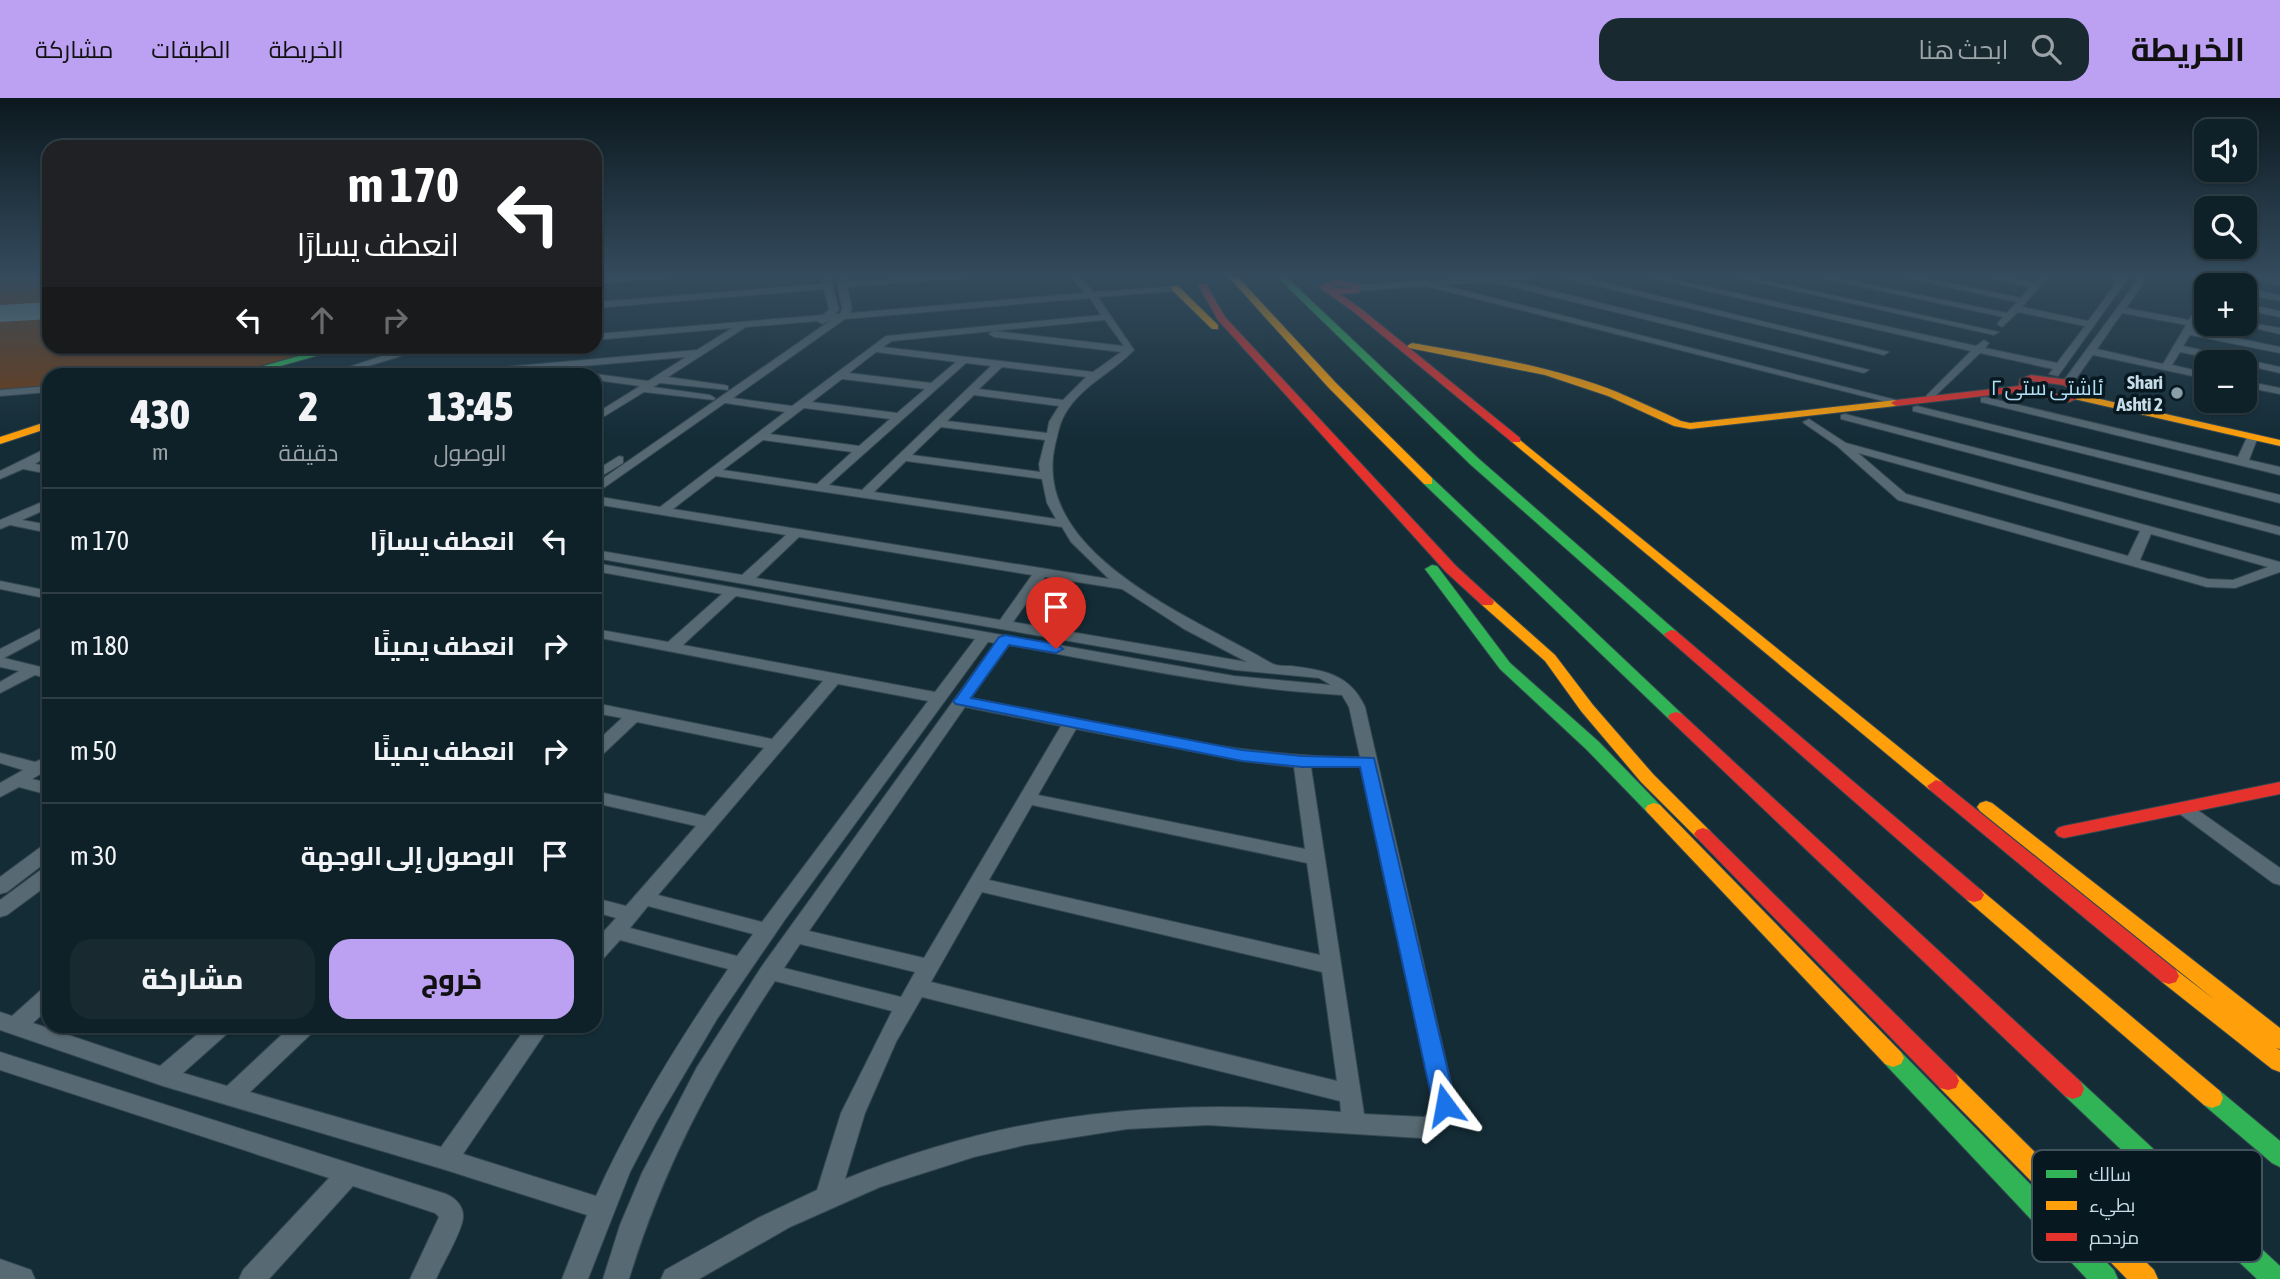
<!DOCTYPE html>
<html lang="ar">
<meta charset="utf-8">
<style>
:root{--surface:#0f2128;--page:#182930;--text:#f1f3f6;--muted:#9ba3a8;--line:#2f3e45;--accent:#bca0f2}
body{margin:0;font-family:"Asap Condensed",Cairo,sans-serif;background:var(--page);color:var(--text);direction:rtl;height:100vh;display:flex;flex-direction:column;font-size:26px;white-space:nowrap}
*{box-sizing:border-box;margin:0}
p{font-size:23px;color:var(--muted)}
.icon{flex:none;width:38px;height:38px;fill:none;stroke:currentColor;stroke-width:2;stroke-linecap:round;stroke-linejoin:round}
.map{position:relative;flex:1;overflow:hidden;direction:ltr}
.panel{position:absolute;left:42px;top:270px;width:560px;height:665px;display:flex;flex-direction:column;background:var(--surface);border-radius:21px;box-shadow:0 2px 5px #0004,0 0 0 2px var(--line);direction:rtl}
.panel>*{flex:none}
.guide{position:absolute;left:42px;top:42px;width:560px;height:214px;border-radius:21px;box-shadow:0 2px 5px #0004,0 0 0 2px var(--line);direction:rtl;background:#202124;color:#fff;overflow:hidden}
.controls{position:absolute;left:2194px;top:21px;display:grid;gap:14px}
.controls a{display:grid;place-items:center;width:63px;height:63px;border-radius:14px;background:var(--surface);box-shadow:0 2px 5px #0004,0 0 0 2px var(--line);font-size:35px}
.pin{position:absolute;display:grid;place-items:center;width:60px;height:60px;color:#fff;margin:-72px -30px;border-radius:50% 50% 50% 0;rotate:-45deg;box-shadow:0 0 7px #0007}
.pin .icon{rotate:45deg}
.me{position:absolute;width:77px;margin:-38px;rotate:347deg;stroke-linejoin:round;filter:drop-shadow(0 0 5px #0008)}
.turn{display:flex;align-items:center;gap:24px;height:147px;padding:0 28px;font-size:32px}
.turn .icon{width:91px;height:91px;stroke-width:2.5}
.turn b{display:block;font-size:49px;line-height:60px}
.lanes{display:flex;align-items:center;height:66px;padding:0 28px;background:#0003;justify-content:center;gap:35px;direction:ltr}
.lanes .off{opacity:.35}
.eta{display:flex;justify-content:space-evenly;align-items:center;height:119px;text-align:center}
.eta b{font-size:42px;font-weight:800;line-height:49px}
.cta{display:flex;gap:14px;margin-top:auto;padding:14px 28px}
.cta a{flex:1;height:80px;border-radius:21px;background:var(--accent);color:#111;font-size:28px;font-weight:800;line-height:80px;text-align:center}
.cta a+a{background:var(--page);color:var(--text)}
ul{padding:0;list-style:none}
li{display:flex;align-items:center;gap:21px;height:105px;padding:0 28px;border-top:2px solid var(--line)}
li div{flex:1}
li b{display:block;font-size:26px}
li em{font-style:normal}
header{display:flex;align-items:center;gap:42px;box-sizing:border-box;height:98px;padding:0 35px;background:var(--accent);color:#111}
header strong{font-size:33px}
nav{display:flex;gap:38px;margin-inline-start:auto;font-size:24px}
.search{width:490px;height:63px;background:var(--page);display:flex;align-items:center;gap:18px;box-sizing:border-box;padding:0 24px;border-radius:21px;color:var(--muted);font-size:26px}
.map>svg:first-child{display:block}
</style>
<header>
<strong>الخريطة</strong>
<div class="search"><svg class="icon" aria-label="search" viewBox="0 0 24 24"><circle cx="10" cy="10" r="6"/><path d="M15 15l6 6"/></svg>ابحث هنا</div>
<nav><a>الخريطة</a><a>الطبقات</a><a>مشاركة</a></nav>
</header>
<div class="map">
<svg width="2280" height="1181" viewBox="0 0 2280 1181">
<rect width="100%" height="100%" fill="#142c36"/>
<path fill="#713c15" d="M 0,176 L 49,176 L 49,248 L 333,249 L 228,276 L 49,276 L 49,291 L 0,295 Z"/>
<path fill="#768c92" d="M 49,204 L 49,221 L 0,224 L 0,207 Z"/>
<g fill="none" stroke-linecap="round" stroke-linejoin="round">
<defs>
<g id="street">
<path d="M 651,176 L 688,176 L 684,179 L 595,186 L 595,180 Z"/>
<path d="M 821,176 L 829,176 L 839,212 L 835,216 L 840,216 L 842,211 L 836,176 L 844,176 L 846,184 L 952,176 L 989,176 L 985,179 L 847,189 L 852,211 L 850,215 L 1085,195 L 1067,176 L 1076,176 L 1094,194 L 1178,188 L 1178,192 L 1175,193 L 1098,199 L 1134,252 C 1112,275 1082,287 1065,316 C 1059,326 1058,336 1055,347 C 1030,457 1197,521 1271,565 C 1276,568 1285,568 1291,568 C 1324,572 1350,576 1365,609 L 1456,1007 C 1451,1026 1442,1037 1421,1040 L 1208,1027 L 1127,1031 L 1025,1047 L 974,1059 L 880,1089 L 790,1129 L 699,1181 L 661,1181 L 665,1172 L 758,1120 L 817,1092 L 841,1015 L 892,913 L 775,883 C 711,980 663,1070 629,1181 L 603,1181 L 620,1127 L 642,1075 L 697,969 L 762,868 L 995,545 L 988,544 L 784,823 L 717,921 L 656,1024 L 630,1074 L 588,1181 L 562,1181 L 587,1117 L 446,1072 L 163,988 L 0,932 L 0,914 L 12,918 L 42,891 L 49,889 L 49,910 L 33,925 L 160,968 L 207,928 L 232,928 L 229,934 L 183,975 L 227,988 L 291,928 L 316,928 L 313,934 L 250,994 L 441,1049 L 527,928 L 550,928 L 463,1056 L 596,1098 C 632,1018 678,944 728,871 L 620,842 L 602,862 L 595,865 L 595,843 L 616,820 L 595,814 L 595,800 L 626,808 L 696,728 L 595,705 L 595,693 L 705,718 L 764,650 L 637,624 L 601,658 L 595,659 L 595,645 L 622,620 L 595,615 L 595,605 L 772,641 L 823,583 L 595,539 L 595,531 L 668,544 L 722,496 L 595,473 L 595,465 L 1234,578 L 1331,587 L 1319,580 L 1235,572 L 595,460 L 595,452 L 742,477 L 786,437 L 595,406 L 595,398 L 660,409 L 785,314 L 725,305 L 595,396 L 595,386 L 831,222 L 822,226 L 817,223 L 746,229 L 668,279 L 724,287 L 728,288 L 728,292 L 660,285 L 653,289 L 710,297 L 715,300 L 714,302 L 644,294 L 595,324 L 595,316 L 640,288 L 595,282 L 595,276 L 593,276 L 595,276 L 648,283 L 686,259 L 490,276 L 456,276 L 461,273 L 697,252 L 732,230 L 595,242 L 595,236 L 823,217 L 829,211 L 824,191 L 595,210 L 595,204 L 823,186 ZM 1090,200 L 1101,217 L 886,238 L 792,308 L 733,300 L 845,221 ZM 1105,222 L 1124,248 L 994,233 L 989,236 L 994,239 L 1121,254 L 1093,274 L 883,249 L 892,243 ZM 876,254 L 956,264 L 931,285 L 849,275 ZM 966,265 L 991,268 L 862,392 L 829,387 ZM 1002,269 L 1086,279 L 1063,302 L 979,291 ZM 842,281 L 925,291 L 897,315 L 812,304 ZM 974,297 L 1059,308 L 1049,324 L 1047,335 L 947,323 ZM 804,310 L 890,321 L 859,348 L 770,336 ZM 941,329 L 1045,342 L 1039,366 L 1040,374 L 912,357 ZM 763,342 L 852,354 L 817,386 L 723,372 ZM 906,363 L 1042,381 L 1047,405 L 1056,421 L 874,394 ZM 716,378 L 1062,429 L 1071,444 L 1109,481 L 673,411 ZM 799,439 L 1032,477 L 1000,522 L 756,480 ZM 1045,479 L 1122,491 L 1184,531 L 1247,564 L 1013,524 ZM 736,498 L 975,541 L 935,594 L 683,547 ZM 1009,547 C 1120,567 1230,591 1342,597 L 1349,609 L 1360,659 C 1228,659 1100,625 971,600 ZM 838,586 L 928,603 L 762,824 L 658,797 ZM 965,609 L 1061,628 L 924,860 L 809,833 ZM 1076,631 L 1242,663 L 1294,669 L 1305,751 L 1038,697 ZM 1311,669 L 1362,669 L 1434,1007 L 1431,1014 L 1424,1019 L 1364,1016 ZM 1032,707 L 1307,765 L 1320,857 L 989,782 ZM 982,794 L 1322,874 L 1337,983 L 931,884 ZM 648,808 L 753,836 L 737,858 L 630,830 ZM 800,846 L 915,874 L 901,899 L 784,870 ZM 922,899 L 1340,1003 L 1341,1014 C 1162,1000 1013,1013 845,1081 L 865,1015 L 896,944 Z"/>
<path d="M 1527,176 L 1569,176 L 1889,254 L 1884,257 L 1559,179 L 1509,182 L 1869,272 L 1864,275 L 1492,184 L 1442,187 L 1900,303 L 1895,306 L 1425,188 L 1358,193 L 1354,190 L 1358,187 Z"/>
<path d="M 1633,176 L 1649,176 L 1976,248 L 1984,242 L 1989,245 L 1985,250 L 2057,265 L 2085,228 L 2018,214 L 2002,229 L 1997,226 L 2003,219 L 1803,176 L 1819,176 L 2007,215 L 2017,204 L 1887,176 L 1904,176 L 2021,200 L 2030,189 L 1971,176 L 1988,176 L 2034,185 L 2042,176 L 2051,176 L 2022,209 L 2088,223 L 2118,182 L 2094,176 L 2131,176 L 2058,278 L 2049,276 L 2053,271 L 1980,255 L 1931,302 L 1926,299 L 1927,297 L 1971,253 Z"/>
<path d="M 1720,176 L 1736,176 L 1999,234 L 1994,237 Z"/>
<path d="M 2142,176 L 2150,176 L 2126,210 L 2189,222 L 2204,198 L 2207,197 L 2207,208 L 2193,231 L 2280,249 L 2280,255 L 2190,237 L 2183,248 L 2280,269 L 2280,275 L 2245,267 L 2245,264 L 2231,264 L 2180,254 L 2172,267 L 2207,275 L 2207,281 L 2093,257 L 2072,286 L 2064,286 L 2064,282 ZM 2122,215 L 2186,227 L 2163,266 L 2097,251 Z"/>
<path d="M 2184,176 L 2203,176 L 2222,181 L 2218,184 Z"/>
<path d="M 2229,176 L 2248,176 L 2280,181 L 2280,187 Z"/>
<path d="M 2245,190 L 2280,197 L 2280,203 L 2245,196 Z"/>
<path d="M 2245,206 L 2280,213 L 2280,219 L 2245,212 Z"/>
<path d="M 2245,224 L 2280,230 L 2280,236 L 2237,226 Z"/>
<path d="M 412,248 L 492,248 L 419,257 L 414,254 L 342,276 L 328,276 Z"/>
<path d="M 2245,283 L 2280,290 L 2280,296 L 2245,289 Z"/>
<path d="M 49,288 L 49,294 L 0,298 L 0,292 Z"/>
<path d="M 1985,299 L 2238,359 L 2248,337 L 2256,337 L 2258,339 L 2249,362 L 2280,369 L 2280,377 L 1981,304 L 1981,300 Z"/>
<path d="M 1917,308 L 2280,397 L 2280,405 L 1913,313 L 1913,309 Z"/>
<path d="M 1845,316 L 2280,429 L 2280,437 L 1841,321 L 1841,317 Z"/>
<path d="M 1809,321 L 1846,345 L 2280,464 L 2280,474 L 2235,490 L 2207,489 L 1898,402 L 1837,348 L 1805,326 L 1803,324 ZM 1858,355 L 2140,433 L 2128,458 L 1906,396 ZM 2151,436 L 2268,469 L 2233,482 L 2208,481 L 2140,462 Z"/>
<path d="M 49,349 L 49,357 L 35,366 L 49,368 L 49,376 L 23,371 L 0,381 L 0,373 Z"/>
<path d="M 619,358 L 623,359 L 623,365 L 595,382 L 595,373 Z"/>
<path d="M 49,401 L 49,410 L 22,422 L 49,427 L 49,435 L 10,427 L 0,431 L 0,422 Z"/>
<path d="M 0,483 L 49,493 L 49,501 L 0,491 Z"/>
<path d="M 49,526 L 49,536 L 4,560 L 49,571 L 49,581 L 35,577 L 0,595 L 0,584 L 19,573 L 0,569 L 0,551 Z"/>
<path d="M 0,655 L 35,664 L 49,658 L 49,671 L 32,681 L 49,685 L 49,697 L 19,689 L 0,699 L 0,685 L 23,672 L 0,665 Z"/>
<path d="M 2183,704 L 2189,706 L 2280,770 L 2280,787 L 2273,785 L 2177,714 L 2174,710 L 2177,706 Z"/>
<path d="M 49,747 L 49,762 L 7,794 L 0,796 L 0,779 L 42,748 Z"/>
<path d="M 49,769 L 49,786 L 7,817 L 0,819 L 0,802 L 42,771 Z"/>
<path d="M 0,954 L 443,1095 C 453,1098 464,1107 463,1119 C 463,1132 442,1167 436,1181 L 410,1181 L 439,1119 L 435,1115 L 353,1088 L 269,1181 L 239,1181 L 243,1172 L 329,1080 L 0,972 Z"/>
<path d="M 0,1161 L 31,1172 L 35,1181 L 0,1181 Z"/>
</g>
<g id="fast">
<path d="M 1274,176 L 1283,176 L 1479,361 L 1676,533 L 1678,536 L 1676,539 L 1666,539 L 1471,367 Z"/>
<path d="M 334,248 L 352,248 L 251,276 L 236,276 Z"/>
<path d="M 1428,379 L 1432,380 L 1682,616 L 1684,619 L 1682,622 L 1670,622 L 1424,386 L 1424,380 Z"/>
<path d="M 1432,467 L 1437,468 L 1510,565 L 1599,644 L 1660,707 L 1663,711 L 1660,715 L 1648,715 L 1587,652 L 1500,571 L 1425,471 Z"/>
<path d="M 1893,951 L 1901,954 L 2114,1172 L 2118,1181 L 2087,1181 L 1885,966 L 1882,960 L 1885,954 Z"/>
<path d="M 2073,981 L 2081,984 L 2280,1168 L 2280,1181 L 2257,1181 L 2065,998 L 2062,991 L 2065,984 Z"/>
<path d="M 2212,990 L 2220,993 L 2280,1043 L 2280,1069 L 2272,1065 L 2204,1007 L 2201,1000 L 2204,993 Z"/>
</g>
<g id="slow">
<path d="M 1226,176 L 1235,176 L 1336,285 L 1432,380 L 1432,386 L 1424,386 L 1328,289 Z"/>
<path d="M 1172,188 L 1178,188 L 1218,227 L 1218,231 L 1212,231 L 1172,192 Z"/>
<path d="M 1412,245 C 1481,257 1551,268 1617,294 C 1638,303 1660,313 1681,323 L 1690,325 L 1896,302 L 1901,305 L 1896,308 L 1690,331 L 1674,328 L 1608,298 L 1545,277 L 1409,250 L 1407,248 Z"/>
<path d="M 2078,296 L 2280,342 L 2280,348 L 2074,301 L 2073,299 Z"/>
<path d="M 49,323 L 49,330 L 0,346 L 0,339 Z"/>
<path d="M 1516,339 L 1942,684 L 1945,688 L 1942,692 L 1930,692 L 1512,344 L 1510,342 Z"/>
<path d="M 1487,500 L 1492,501 L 1555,557 L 1593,607 L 1653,676 L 1709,732 L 1712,736 L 1709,740 L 1697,740 L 1641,684 L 1581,613 L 1545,563 L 1482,507 L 1480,504 Z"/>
<path d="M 1986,703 L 1992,705 L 2280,930 L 2280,951 L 2276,950 L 2280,952 L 2280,974 L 2272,971 L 2162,884 L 2159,878 L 2162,872 L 2169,870 L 2176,872 L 2215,902 L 1980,713 L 1977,709 L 1980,705 Z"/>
<path d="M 1654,705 L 1660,707 L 1901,954 L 1904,960 L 1901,966 L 1893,969 L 1885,966 L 1648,715 L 1645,711 L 1648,707 Z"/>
<path d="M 1974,790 L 1981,792 L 2220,993 L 2223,1000 L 2220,1007 L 2212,1010 L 2204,1007 L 1967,802 L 1964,797 L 1967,792 Z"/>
<path d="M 1948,974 L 1956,976 L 2154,1172 L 2158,1181 L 2127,1181 L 1940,990 L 1937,983 L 1940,976 Z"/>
</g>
<g id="jam">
<path d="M 1335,181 L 1359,186 L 1359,195 L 1340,196 L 1360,210 L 1520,340 L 1520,344 L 1512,344 L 1354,214 L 1319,189 ZM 1336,187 L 1352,190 L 1352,191 L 1330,189 Z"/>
<path d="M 1200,186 L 1206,186 L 1225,219 L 1456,468 L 1492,501 L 1494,504 L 1492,507 L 1482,507 L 1446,474 L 1218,222 L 1199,188 Z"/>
<path d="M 2031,277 L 2070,282 L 2089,295 L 2069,304 L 2054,303 L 2027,293 L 1896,308 L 1891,305 L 1896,302 L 2019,288 L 2020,281 ZM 2032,283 L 2063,287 L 2076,295 L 2054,296 L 2029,286 Z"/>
<path d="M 1671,532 L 1676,533 L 1981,792 L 1984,797 L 1981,802 L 1974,804 L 1967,802 L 1666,539 L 1664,536 Z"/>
<path d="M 1676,614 L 1682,616 L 2081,984 L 2084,991 L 2081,998 L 2073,1001 L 2065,998 L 1670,622 L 1668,619 L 1670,616 Z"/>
<path d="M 1936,682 L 1942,684 L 2176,872 L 2179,878 L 2176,884 L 2169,886 L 2162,884 L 1930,692 L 1927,688 Z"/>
<path d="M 2280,684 L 2280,696 L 2064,740 L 2058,738 L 2055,734 L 2058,730 L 2064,728 Z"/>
<path d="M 1703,730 L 1709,732 L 1956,976 L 1959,983 L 1956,990 L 1948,992 L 1940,990 L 1697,740 L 1694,736 L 1697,732 Z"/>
</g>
</defs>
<use href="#street" stroke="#334750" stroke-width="2"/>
<use href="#fast" stroke="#334750" stroke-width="2"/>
<use href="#slow" stroke="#334750" stroke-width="2"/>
<use href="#jam" stroke="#334750" stroke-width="2"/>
<use href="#street" fill="#576972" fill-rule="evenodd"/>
<use href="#fast" fill="#30b455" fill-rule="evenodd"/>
<use href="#slow" fill="#ff9f0a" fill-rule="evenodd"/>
<use href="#jam" fill="#e5322d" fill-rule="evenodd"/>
</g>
<linearGradient id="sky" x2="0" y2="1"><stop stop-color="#0b181e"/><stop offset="0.52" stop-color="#344b5d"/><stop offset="1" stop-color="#344b5d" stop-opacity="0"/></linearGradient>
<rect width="2280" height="341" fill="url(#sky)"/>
<path fill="#1a73e8" stroke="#114b97" stroke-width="2" d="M 1005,537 L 1056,546 L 1063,551 L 1056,555 L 1009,547 L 971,600 L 1242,652 L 1302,658 L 1374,660 L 1456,1007 L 1453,1014 L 1445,1017 L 1436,1014 L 1433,1007 L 1360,669 L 1302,669 L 1242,663 L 956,606 L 953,603 L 956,600 L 999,539 Z"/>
<circle fill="#889ea9" stroke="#071820" stroke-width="2.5" cx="2177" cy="295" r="7"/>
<g text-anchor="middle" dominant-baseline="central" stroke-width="7" stroke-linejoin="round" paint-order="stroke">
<g font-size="19" font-weight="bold" fill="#c6dce7" stroke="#071820" text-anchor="end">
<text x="2163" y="284">Shari<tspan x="2163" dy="22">Ashti 2</tspan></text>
</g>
<g font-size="21" fill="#b2def4" stroke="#071820">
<text x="2047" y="289">ئاشتی ستی ٢</text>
</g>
</g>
<rect x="2032" y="1052" width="230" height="112" rx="10" fill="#071820" stroke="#40535c" stroke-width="2"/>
<rect x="2046" y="1072" width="31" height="8" fill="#30b455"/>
<rect x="2046" y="1103" width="31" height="9" fill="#ff9f0a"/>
<rect x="2046" y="1135" width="31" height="8" fill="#e5322d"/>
<g font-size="19" fill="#c6dce7">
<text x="2089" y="1083">سالك</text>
<text x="2089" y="1114">بطيء</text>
<text x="2089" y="1146">مزدحم</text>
</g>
</svg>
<div class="controls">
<a><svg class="icon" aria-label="sound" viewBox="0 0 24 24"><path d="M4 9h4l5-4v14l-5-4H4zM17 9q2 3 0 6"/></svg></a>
<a><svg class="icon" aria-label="search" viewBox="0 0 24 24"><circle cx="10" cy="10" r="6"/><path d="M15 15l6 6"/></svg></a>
<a>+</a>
<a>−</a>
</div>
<div class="pin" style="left:1056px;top:551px;background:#d93025"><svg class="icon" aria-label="arrive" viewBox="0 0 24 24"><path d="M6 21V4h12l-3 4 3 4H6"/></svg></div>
<svg class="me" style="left:1445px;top:1007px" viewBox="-20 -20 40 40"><path d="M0-17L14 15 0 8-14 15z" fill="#1a73e8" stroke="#fff" stroke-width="4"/></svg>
<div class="guide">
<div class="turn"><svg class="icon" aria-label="left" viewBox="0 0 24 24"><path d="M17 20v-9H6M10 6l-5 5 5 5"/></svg><div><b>170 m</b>انعطف يسارًا</div></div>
<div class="lanes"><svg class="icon" aria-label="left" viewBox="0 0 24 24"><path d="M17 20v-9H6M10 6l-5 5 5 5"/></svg><svg class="icon off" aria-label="ahead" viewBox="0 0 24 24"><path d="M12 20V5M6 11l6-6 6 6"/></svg><svg class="icon off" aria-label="right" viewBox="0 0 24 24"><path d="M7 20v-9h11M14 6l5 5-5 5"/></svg></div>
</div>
<section class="panel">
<div class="eta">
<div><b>13:45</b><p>الوصول</p></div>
<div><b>2</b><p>دقيقة</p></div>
<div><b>430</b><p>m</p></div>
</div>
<ul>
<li><svg class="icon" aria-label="left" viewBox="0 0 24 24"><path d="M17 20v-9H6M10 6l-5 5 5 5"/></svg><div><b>انعطف يسارًا</b></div><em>170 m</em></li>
<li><svg class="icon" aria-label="right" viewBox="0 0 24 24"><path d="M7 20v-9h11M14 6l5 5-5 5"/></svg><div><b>انعطف يمينًا</b></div><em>180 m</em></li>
<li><svg class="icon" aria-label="right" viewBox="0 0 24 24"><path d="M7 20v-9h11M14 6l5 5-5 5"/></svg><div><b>انعطف يمينًا</b></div><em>50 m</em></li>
<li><svg class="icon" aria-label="arrive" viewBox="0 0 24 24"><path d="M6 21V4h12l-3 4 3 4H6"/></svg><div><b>الوصول إلى الوجهة</b></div><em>30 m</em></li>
</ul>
<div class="cta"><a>خروج</a><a>مشاركة</a></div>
</section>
</div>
